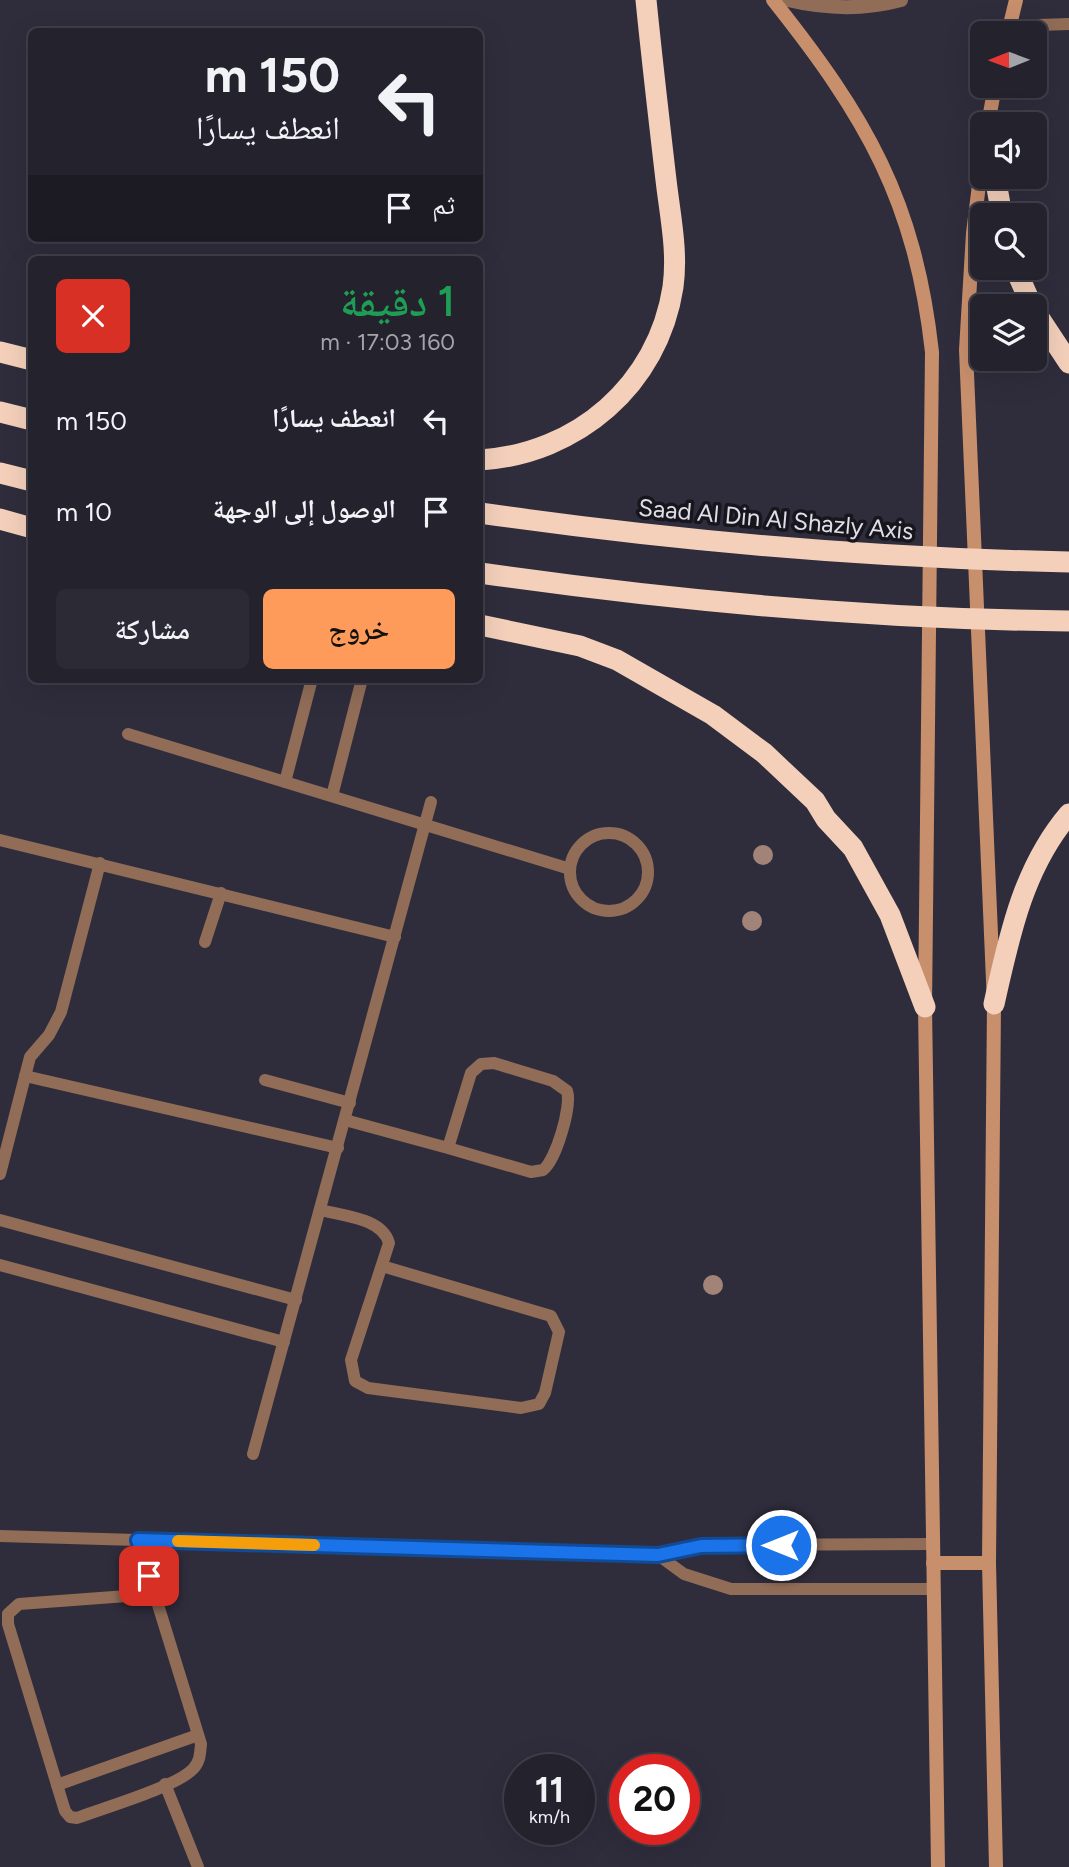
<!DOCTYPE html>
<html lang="ar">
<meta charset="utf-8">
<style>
:root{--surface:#23222d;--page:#2b2a35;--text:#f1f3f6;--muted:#a3a4aa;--line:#403f49;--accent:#ff9b5a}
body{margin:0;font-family:Figtree,"Noto Naskh Arabic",sans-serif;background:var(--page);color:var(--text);direction:rtl;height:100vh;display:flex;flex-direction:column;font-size:26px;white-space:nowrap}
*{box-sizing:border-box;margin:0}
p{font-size:23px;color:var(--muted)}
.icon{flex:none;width:38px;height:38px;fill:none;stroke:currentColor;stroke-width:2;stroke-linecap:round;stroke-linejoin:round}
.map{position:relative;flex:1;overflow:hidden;direction:ltr}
.details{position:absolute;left:28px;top:256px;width:455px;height:427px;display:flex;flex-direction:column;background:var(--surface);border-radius:10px;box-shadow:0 7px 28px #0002,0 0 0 2px var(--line);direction:rtl}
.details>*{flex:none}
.banner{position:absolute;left:28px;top:28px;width:455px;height:214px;border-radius:10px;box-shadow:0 7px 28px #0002,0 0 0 2px var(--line);direction:rtl;background:#23222d;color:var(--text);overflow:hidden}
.needle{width:46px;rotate:269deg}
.fabs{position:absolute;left:970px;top:21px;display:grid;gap:14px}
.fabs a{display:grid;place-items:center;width:77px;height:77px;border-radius:10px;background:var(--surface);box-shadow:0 7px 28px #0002,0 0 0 2px var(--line);font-size:35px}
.speed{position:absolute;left:504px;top:1754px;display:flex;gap:14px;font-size:35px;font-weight:700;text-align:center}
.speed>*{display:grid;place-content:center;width:91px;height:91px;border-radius:50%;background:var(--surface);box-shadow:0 7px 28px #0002,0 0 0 2px var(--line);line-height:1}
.speed small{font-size:18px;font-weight:400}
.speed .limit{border:10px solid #d22;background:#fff;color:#111}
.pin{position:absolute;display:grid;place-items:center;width:60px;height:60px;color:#fff;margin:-30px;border-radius:14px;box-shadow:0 4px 10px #0006}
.me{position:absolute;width:77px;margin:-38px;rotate:270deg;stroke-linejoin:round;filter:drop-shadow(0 0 5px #0008)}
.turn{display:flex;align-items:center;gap:24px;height:147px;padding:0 28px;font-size:32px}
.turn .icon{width:91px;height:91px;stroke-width:2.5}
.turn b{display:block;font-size:49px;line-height:60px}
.then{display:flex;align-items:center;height:66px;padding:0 28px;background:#0003;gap:14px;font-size:26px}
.round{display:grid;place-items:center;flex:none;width:74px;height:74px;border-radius:10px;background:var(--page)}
.overview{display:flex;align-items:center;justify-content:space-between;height:119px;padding:0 28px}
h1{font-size:42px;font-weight:600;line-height:52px;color:#1e9e55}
.primary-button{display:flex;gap:14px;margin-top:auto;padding:14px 28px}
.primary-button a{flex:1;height:80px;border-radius:10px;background:var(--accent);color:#111;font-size:28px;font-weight:600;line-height:80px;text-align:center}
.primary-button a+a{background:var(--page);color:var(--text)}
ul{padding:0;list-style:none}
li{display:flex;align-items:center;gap:21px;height:91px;padding:0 28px}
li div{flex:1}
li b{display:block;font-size:26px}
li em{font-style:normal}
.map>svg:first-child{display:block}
</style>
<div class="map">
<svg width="1069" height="1867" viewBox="0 0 1069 1867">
<rect width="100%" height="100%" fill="#2f2d3c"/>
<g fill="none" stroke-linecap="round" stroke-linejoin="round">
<g stroke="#916d58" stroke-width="12">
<path d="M 1009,26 L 1069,24"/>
<path d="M 128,734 L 570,869"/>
<path d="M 285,782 L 312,679"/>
<path d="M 332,796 L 362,679"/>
<circle cx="609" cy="872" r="39"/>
<path d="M 0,840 L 395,937"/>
<path d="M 205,942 L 221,893"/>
<path d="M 25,1076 L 338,1148"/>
<path d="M 265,1080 L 350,1103"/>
<path d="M 345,1120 L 448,1148 L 471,1073 L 481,1064 L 494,1063 L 553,1081 L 567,1091 C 572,1106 556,1160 543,1170 L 531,1172 L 448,1148"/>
<path d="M 0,1174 L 30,1057 L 49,1035 L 61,1012 L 100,863"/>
<path d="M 321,1210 C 343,1216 382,1218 389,1243 L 351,1360 L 355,1381 L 368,1388 L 521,1408 L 539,1404 L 545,1393 L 559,1332 L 551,1316 L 382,1266"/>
<path d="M 0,1220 L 296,1300"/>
<path d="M 0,1265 L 284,1342"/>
<path d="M 253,1454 L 431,802"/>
<path d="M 0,1536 L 658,1555 L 716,1545 L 933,1544"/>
<path d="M 138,1540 L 201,1744 C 200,1754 200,1762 193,1769 C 176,1787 103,1808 77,1818 L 70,1817 L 65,1811 L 8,1624 L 8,1614 L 19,1604 L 154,1594"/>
<path d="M 658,1555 L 684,1574 L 731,1589 L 933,1589"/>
<path d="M 165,1784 L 198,1867"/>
<path d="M 57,1785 L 198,1735"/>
</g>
<path stroke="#916d58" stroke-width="14" d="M 788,0 C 826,9 864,10 901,0"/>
<g stroke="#c88f6c" stroke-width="14">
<path d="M 773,0 C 866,117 915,200 932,352 L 925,1007 L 938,1867"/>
<path d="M 1008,33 L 1016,0"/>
<path d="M 988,124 L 995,86"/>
<path d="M 982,161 L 973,233 L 966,350 L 994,1004 L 989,1563 L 996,1867"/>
<path d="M 933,1563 L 989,1563"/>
</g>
<g stroke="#f4d0bb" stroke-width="21">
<path d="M 995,177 L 1002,215"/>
<path d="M 1015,268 L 1032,306"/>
<path d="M 1034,310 L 1069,363"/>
<path d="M 0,352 L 32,360"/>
<path d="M 0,412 L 32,420"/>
<path d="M 480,460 C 577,454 658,385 673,287 C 678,251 670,215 666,180 C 659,120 652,60 646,0"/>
<path d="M 0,473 L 32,481"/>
<path d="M 480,513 C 675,541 871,558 1069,562"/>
<path d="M 0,519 L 32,528"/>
<path d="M 480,573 C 675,601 872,619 1069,621"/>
<path d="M 480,625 L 580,646 L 617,660 L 713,715 L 764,753 L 815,801 L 826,819 L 853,848 L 890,915 L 925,1007"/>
<path d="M 994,1004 C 1009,937 1023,868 1069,814"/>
</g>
</g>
<g fill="#a18378">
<circle cx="763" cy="855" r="10"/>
<circle cx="752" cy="921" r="10"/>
<circle cx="713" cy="1285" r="10"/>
</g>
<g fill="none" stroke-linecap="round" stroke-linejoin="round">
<defs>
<path id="route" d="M 149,1576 L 138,1540 L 658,1555 L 701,1546 L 781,1545"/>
</defs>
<use href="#route" stroke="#114b97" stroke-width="18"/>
<use href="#route" stroke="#1a73e8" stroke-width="12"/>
<path stroke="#f59e0b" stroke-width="12" d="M 178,1541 L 314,1545"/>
</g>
<g text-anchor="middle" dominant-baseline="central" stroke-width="7" stroke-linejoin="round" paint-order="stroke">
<g font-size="24" fill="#e0dfe9" stroke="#17161d">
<text transform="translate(776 519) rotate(5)">Saad Al Din Al Shazly Axis</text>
</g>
</g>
</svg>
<div class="fabs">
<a><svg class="needle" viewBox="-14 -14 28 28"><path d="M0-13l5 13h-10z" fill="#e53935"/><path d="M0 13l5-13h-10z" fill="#a3a4aa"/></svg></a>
<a><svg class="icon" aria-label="sound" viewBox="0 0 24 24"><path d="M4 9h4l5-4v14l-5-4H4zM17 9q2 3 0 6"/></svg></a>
<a><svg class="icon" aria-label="search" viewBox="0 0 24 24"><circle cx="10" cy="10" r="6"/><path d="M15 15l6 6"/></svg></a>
<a><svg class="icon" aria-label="layers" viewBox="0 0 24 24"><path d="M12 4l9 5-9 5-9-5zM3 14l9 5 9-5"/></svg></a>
</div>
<div class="speed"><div>11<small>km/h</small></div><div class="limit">20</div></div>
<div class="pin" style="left:149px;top:1576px;background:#d93025"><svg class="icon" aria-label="arrive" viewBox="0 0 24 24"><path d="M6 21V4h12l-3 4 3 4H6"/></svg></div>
<svg class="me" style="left:781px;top:1545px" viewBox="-20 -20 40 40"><circle r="17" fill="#1a73e8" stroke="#fff" stroke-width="3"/><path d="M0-11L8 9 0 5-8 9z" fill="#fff"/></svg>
<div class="banner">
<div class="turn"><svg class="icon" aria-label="left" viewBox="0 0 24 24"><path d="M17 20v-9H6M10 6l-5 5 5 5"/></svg><div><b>150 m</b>انعطف يسارًا</div></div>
<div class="then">ثم<svg class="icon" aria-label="arrive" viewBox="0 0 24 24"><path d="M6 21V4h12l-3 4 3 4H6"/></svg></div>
</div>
<section class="details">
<div class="overview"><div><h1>1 دقيقة</h1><p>160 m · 17:03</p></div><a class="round" style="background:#d93025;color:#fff"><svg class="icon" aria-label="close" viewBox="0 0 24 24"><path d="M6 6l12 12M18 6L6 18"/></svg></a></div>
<ul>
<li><svg class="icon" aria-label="left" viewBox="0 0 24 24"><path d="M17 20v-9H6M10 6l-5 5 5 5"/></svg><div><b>انعطف يسارًا</b></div><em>150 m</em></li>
<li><svg class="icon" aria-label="arrive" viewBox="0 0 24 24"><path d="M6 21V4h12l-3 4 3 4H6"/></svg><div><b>الوصول إلى الوجهة</b></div><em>10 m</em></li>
</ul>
<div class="primary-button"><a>خروج</a><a>مشاركة</a></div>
</section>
</div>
